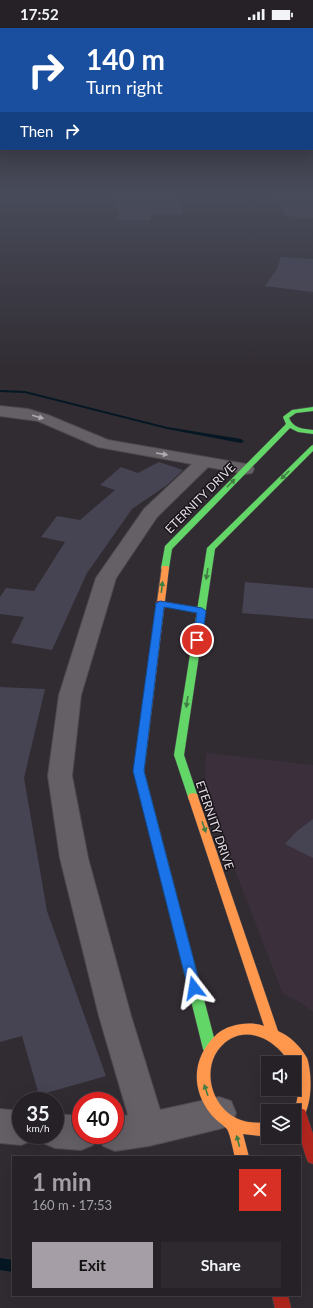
<!DOCTYPE html>
<meta charset="utf-8">
<style>
:root{--surface:#252126;--page:#2d292e;--text:#f1f3f6;--muted:#a3a3a7;--line:#423e43;--accent:#a59ea6}
body{margin:0;font-family:Lato,sans-serif;background:var(--page);color:var(--text);height:100vh;display:flex;flex-direction:column;font-size:15px;white-space:nowrap}
*{box-sizing:border-box;margin:0}
p{font-size:13px;color:var(--muted)}
.icon{flex:none;width:22px;height:22px;fill:none;stroke:currentColor;stroke-width:2;stroke-linecap:round;stroke-linejoin:round}
.map{position:relative;flex:1;overflow:hidden}
.sheet{position:absolute;left:12px;top:1128px;width:289px;height:140px;display:flex;flex-direction:column;background:var(--surface);border-radius:0px;box-shadow:0 4px 16px #0002,0 0 0 1px var(--line)}
.sheet>*{flex:none}
.guide{position:absolute;left:0px;top:0px;width:313px;height:122px;box-shadow:0 4px 16px #0002,0 0 0 1px var(--line);background:#1a4fa0;color:#fff;overflow:hidden}
.buttons{position:absolute;left:261px;top:1028px;display:grid;gap:8px}
.buttons a{display:grid;place-items:center;width:40px;height:40px;border-radius:0px;background:var(--surface);box-shadow:0 4px 16px #0002,0 0 0 1px var(--line);font-size:20px}
.speed{position:absolute;left:12px;top:1064px;display:flex;gap:8px;font-size:20px;font-weight:700;text-align:center}
.speed>*{display:grid;place-content:center;width:52px;height:52px;border-radius:50%;background:var(--surface);box-shadow:0 4px 16px #0002,0 0 0 1px var(--line);line-height:1}
.speed small{font-size:10px;font-weight:400}
.speed .limit{border:6px solid #d22;background:#fff;color:#111}
.pin{position:absolute;display:grid;place-items:center;width:34px;height:34px;color:#fff;margin:-17px;border:2px solid #fff;border-radius:50%;box-shadow:0 1px 4px #0007}
.me{position:absolute;width:44px;margin:-22px;rotate:346deg;stroke-linejoin:round;filter:drop-shadow(0 0 3px #0008)}
.turn{display:flex;align-items:center;gap:14px;height:84px;padding:0 20px;font-size:18px}
.turn .icon{width:52px;height:52px;stroke-width:2.5}
.turn b{display:block;font-size:28px;line-height:34px}
.then{display:flex;align-items:center;height:38px;padding:0 20px;background:#0003;gap:8px;font-size:15px}
.round{display:grid;place-items:center;flex:none;width:42px;height:42px;border-radius:0px;background:var(--page)}
.overview{display:flex;align-items:center;justify-content:space-between;height:68px;padding:0 20px}
h1{font-size:24px;font-weight:700;line-height:30px;color:var(--accent)}
.button{display:flex;gap:8px;margin-top:auto;padding:8px 20px}
.button a{flex:1;height:46px;border-radius:0px;background:var(--accent);color:#111;font-size:16px;font-weight:700;line-height:46px;text-align:center}
.button a+a{background:var(--page);color:var(--text)}
.status{display:flex;justify-content:space-between;align-items:center;height:28px;padding:0 20px;background:var(--surface);direction:ltr}
.status svg{height:11px;fill:currentColor}
.map>svg:first-child{display:block}
</style>
<div class="status"><b>17:52</b><svg viewBox="0 0 49 12"><path d="M0 12V9h3v3zM5 12V6h3v6zM10 12V3h3v9zM15 12V0h3v12zM26 1h20v11H26zM47 4h2v5h-2z"/></svg></div>
<div class="map">
<svg width="313" height="1280" viewBox="0 0 313 1280">
<rect width="100%" height="100%" fill="#312c32"/>
<path fill="#3b2f3c" d="M 206,725 L 313,737 L 313,984 L 300,974 L 283,966 L 205,765 Z"/>
<g fill="none" stroke-linecap="round" stroke-linejoin="round">
<g fill="#041723" fill-rule="evenodd">
<path d="M 0,362 L 25,363 L 167,399 L 241,411 L 244,413 L 241,415 L 167,401 L 25,365 L 0,364 Z"/>
<path d="M 0,1230 L 13,1232 L 13,1244 L 0,1242 Z"/>
</g>
</g>
<g fill="#464353">
<path d="M 114,165 L 176,165 L 183,186 L 150,186 L 151,192 L 119,192 Z"/>
<path d="M 313,165 L 313,190 L 294,190 L 293,188 L 286,188 L 274,168 Z"/>
<path d="M 281,229 L 313,231 L 313,264 L 265,258 L 277,241 Z"/>
<path d="M 159,434 L 183,442 L 167,457 L 132,481 L 87,545 L 52,622 L 11,615 L 24,589 L 0,586 L 0,569 L 6,560 L 34,563 L 65,514 L 41,509 L 57,488 L 80,492 L 115,462 L 100,457 L 121,439 L 138,445 Z"/>
<path d="M 245,554 L 313,560 L 313,591 L 242,585 Z"/>
<path d="M 0,659 L 45,661 L 24,750 L 47,883 L 106,1048 L 39,1067 L 22,1008 L 0,1014 Z"/>
<path d="M 313,791 L 313,830 L 285,816 L 296,804 Z"/>
</g>
<g fill="none" stroke-linecap="round" stroke-linejoin="round">
<defs>
<g id="street">
<path d="M 0,378 L 28,381 L 48,387 L 108,412 L 246,436 L 252,437 L 254,441 L 252,445 L 246,446 L 208,439 L 157,489 L 116,550 L 81,667 L 72,748 L 88,830 L 131,988 L 160,1082 L 219,1069 L 231,1073 L 236,1085 L 231,1097 L 219,1101 L 149,1118 L 115,1123 L 103,1118 L 98,1107 L 115,1107 L 115,1089 L 128,1087 L 99,988 L 60,830 L 48,748 L 59,667 L 96,550 L 144,481 L 192,436 L 98,419 L 38,393 L 0,388 Z"/>
<path d="M 0,1081 L 21,1083 L 21,1107 L 35,1107 L 33,1112 L 21,1117 L 0,1115 Z"/>
<path d="M 55,1086 L 81,1088 L 81,1107 L 97,1107 L 93,1117 L 81,1122 L 55,1120 L 43,1115 L 40,1107 L 55,1107 Z"/>
</g>
<g id="fast">
<path d="M 313,379 L 313,383 L 296,385 L 289,390 C 293,400 303,401 313,402 L 313,406 L 298,404 L 290,400 L 172,521 L 169,540 L 168,542 L 162,542 L 161,540 L 165,518 L 286,396 L 283,389 L 284,388 L 292,382 Z"/>
<path d="M 313,417 L 313,423 L 215,521 L 184,727 L 198,769 L 197,772 L 189,772 L 174,727 L 207,520 L 311,418 Z"/>
<path d="M 143,709 L 146,710 L 148,712 L 144,743 L 217,1021 L 215,1025 L 210,1027 L 205,1025 L 203,1021 L 134,743 L 138,712 L 140,710 Z"/>
</g>
<g id="slow">
<path d="M 162,538 L 168,538 L 169,540 L 148,712 L 146,714 L 140,714 L 138,712 Z"/>
<path d="M 193,765 L 197,766 L 198,769 L 278,1003 C 290,1008 301,1019 307,1030 C 313,1048 313,1089 294,1098 L 294,1083 L 293,1083 C 313,1047 267,990 230,1011 C 199,1030 207,1077 238,1091 C 247,1095 258,1095 268,1095 L 268,1109 L 243,1106 L 249,1129 L 235,1129 C 233,1123 230,1103 226,1100 C 221,1095 215,1092 210,1085 C 190,1059 193,1028 217,1006 C 229,996 250,993 264,998 L 188,769 L 189,766 Z"/>
</g>
<g id="jam">
<path d="M 157,573 L 160,573 L 202,580 L 206,583 L 202,586 L 160,577 L 157,577 L 156,575 Z"/>
<path d="M 300,1080 L 305,1082 L 313,1106 L 313,1136 L 308,1134 L 306,1129 L 294,1090 L 295,1082 Z"/>
<path d="M 272,1267 L 288,1267 L 291,1280 L 275,1280 Z"/>
</g>
</defs>
<use href="#street" stroke="#4d494e" stroke-width="2"/>
<use href="#fast" stroke="#4d494e" stroke-width="1"/>
<use href="#slow" stroke="#4d494e" stroke-width="1"/>
<use href="#jam" stroke="#4d494e" stroke-width="1"/>
<use href="#street" fill="#646065" fill-rule="evenodd"/>
<use href="#fast" fill="#63d668" fill-rule="evenodd"/>
<use href="#slow" fill="#ff974d" fill-rule="evenodd"/>
<use href="#jam" fill="#b3261e" fill-rule="evenodd"/>
</g>
<defs><path id="oneway-solid" d="M-6-.8H1V-3.2L6.5 0L1 3.2V.8H-6Z"/></defs>
<g fill="#b0aab1">
<use href="#oneway-solid" transform="translate(38 389) rotate(16)"/>
<use href="#oneway-solid" transform="translate(162 426) rotate(9)"/>
</g>
<g fill="#417e44">
<use href="#oneway-solid" transform="translate(285 447) rotate(135)"/>
<use href="#oneway-solid" transform="translate(231 455) rotate(-45)"/>
<use href="#oneway-solid" transform="translate(207 546) rotate(99)"/>
<use href="#oneway-solid" transform="translate(162 559) rotate(-83)"/>
<use href="#oneway-solid" transform="translate(187 674) rotate(99)"/>
<use href="#oneway-solid" transform="translate(204 799) rotate(71)"/>
<use href="#oneway-solid" transform="translate(206 1062) rotate(-109)"/>
<use href="#oneway-solid" transform="translate(238 1113) rotate(-105)"/>
</g>
<linearGradient id="sky" x2="0" y2="1"><stop stop-color="#1b181c"/><stop offset="0.48" stop-color="#484b5a"/><stop offset="1" stop-color="#484b5a" stop-opacity="0"/></linearGradient>
<rect width="313" height="344" fill="url(#sky)"/>
<path fill="#1a73e8" stroke="#114b97" d="M 160,573 L 202,580 L 206,583 L 202,612 L 197,614 L 193,612 L 197,585 L 164,579 L 144,743 L 201,960 L 199,963 L 194,965 L 190,963 L 188,960 L 133,743 L 156,575 Z"/>
<g text-anchor="middle" dominant-baseline="central" stroke-width="3" stroke-linejoin="round" paint-order="stroke">
<g font-size="12" fill="#e3dce4" stroke="#181319">
<text transform="translate(200 470) rotate(-45)">ETERNITY DRIVE</text>
<text transform="translate(215 797) rotate(71)">ETERNITY DRIVE</text>
</g>
</g>
</svg>
<div class="buttons">
<a><svg class="icon" aria-label="sound" viewBox="0 0 24 24"><path d="M4 9h4l5-4v14l-5-4H4zM17 9q2 3 0 6"/></svg></a>
<a><svg class="icon" aria-label="layers" viewBox="0 0 24 24"><path d="M12 4l9 5-9 5-9-5zM3 14l9 5 9-5"/></svg></a>
</div>
<div class="speed"><div>35<small>km/h</small></div><div class="limit">40</div></div>
<div class="pin" style="left:197px;top:612px;background:#d93025"><svg class="icon" aria-label="arrive" viewBox="0 0 24 24"><path d="M6 21V4h12l-3 4 3 4H6"/></svg></div>
<svg class="me" style="left:194px;top:960px" viewBox="-20 -20 40 40"><path d="M0-17L14 15 0 8-14 15z" fill="#1a73e8" stroke="#fff" stroke-width="4"/></svg>
<div class="guide">
<div class="turn"><svg class="icon" aria-label="right" viewBox="0 0 24 24"><path d="M7 20v-9h11M14 6l5 5-5 5"/></svg><div><b>140 m</b>Turn right</div></div>
<div class="then">Then<svg class="icon" aria-label="right" viewBox="0 0 24 24"><path d="M7 20v-9h11M14 6l5 5-5 5"/></svg></div>
</div>
<section class="sheet">
<div class="overview"><div><h1>1 min</h1><p>160 m · 17:53</p></div><a class="round" style="background:#d93025;color:#fff"><svg class="icon" aria-label="close" viewBox="0 0 24 24"><path d="M6 6l12 12M18 6L6 18"/></svg></a></div>
<div class="button"><a>Exit</a><a>Share</a></div>
</section>
</div>
